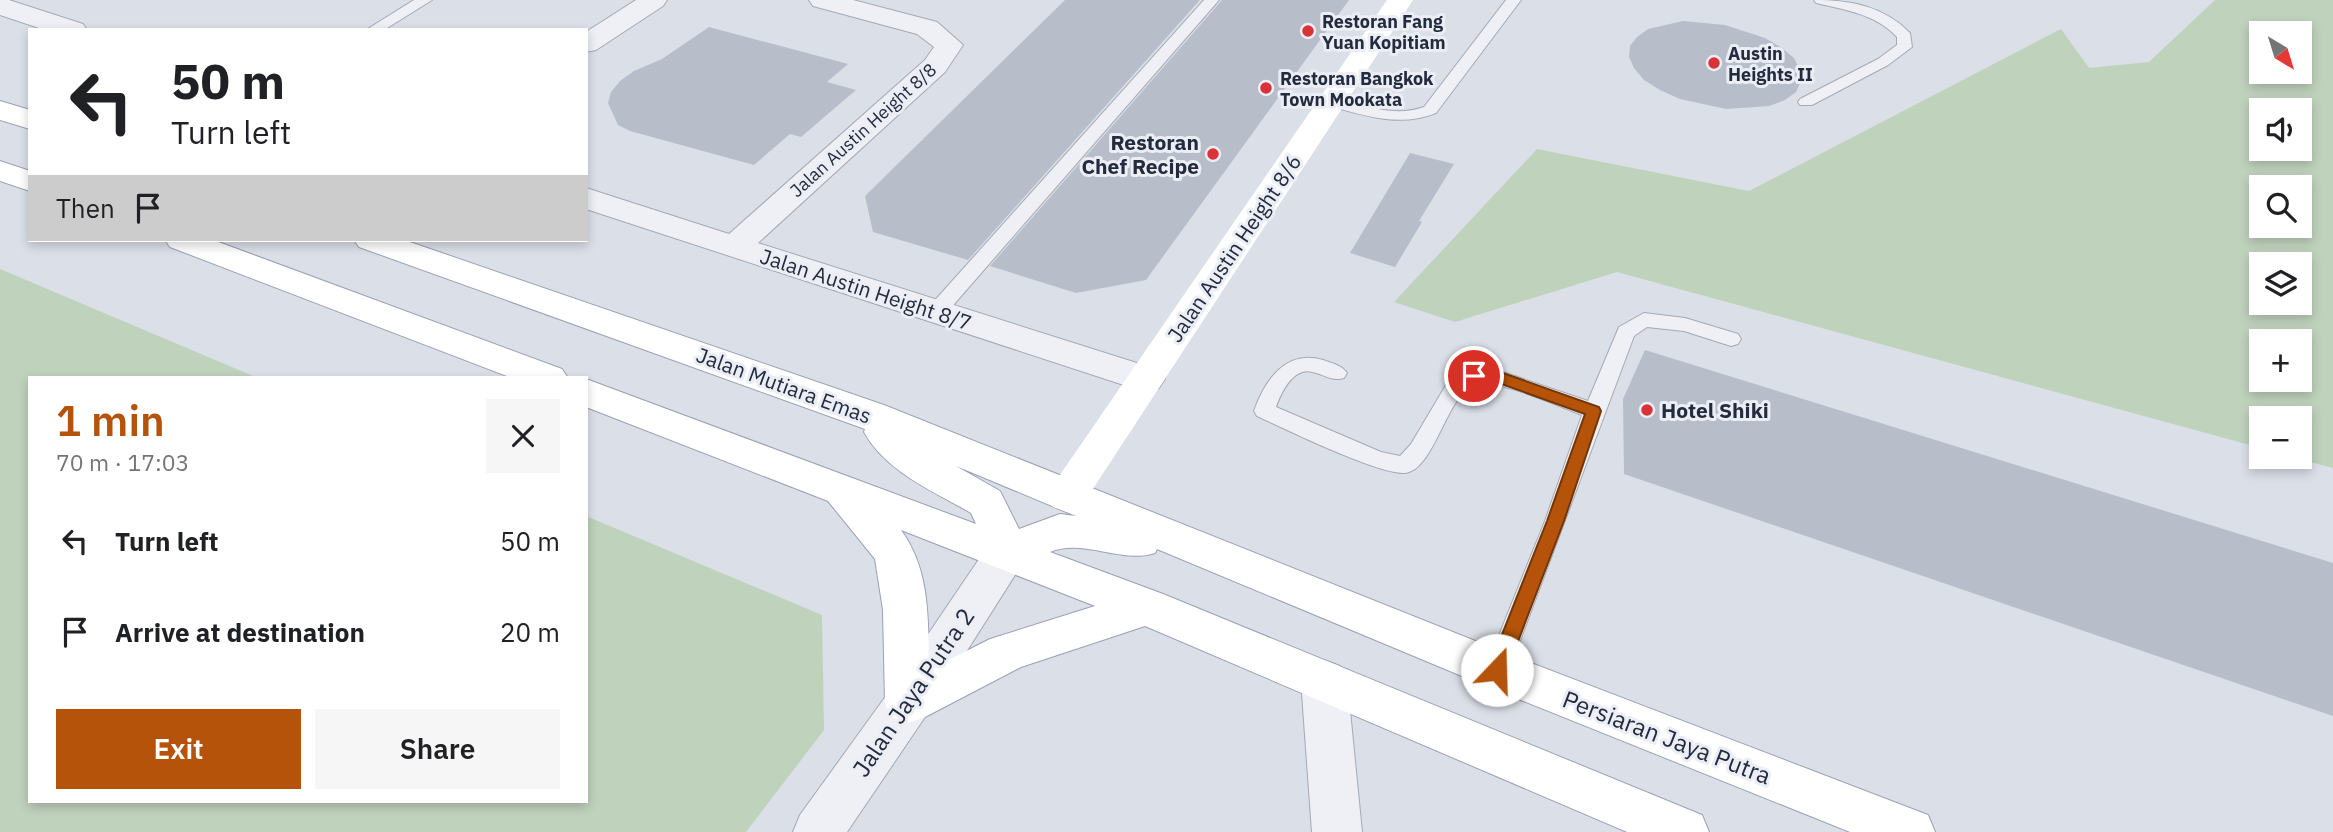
<!DOCTYPE html>
<meta charset="utf-8">
<style>
:root{--surface:#fff;--page:#f6f6f6;--text:#202124;--muted:#757577;--accent:#b45309}
body{margin:0;font-family:"IBM Plex Sans",sans-serif;background:var(--page);color:var(--text);height:100vh;display:flex;flex-direction:column;font-size:26px;white-space:nowrap}
*{box-sizing:border-box;margin:0}
p{font-size:23px;color:var(--muted)}
.icon{flex:none;width:38px;height:38px;fill:none;stroke:currentColor;stroke-width:2;stroke-linecap:round;stroke-linejoin:round}
.map{position:relative;flex:1;overflow:hidden}
.panel{position:absolute;left:28px;top:376px;width:560px;height:427px;display:flex;flex-direction:column;background:var(--surface);border-radius:0px;box-shadow:0 4px 10px #0003}
.panel>*{flex:none}
.top-card{position:absolute;left:28px;top:28px;width:560px;height:214px;border-radius:0px;box-shadow:0 4px 10px #0003;background:#fff;color:var(--text);overflow:hidden}
.needle{width:46px;rotate:142deg}
.controls{position:absolute;left:2249px;top:21px;display:grid;gap:14px}
.controls a{display:grid;place-items:center;width:63px;height:63px;border-radius:0px;background:var(--surface);box-shadow:0 4px 10px #0003;font-size:35px}
.pin{position:absolute;display:grid;place-items:center;width:60px;height:60px;color:#fff;margin:-30px;border:4px solid #fff;border-radius:50%;box-shadow:0 2px 7px #0007}
.me{position:absolute;width:77px;margin:-38px;rotate:21deg;stroke-linejoin:round;filter:drop-shadow(0 0 5px #0008)}
.turn{display:flex;align-items:center;gap:24px;height:147px;padding:0 28px;font-size:32px}
.turn .icon{width:91px;height:91px;stroke-width:2.5}
.turn b{display:block;font-size:49px;line-height:60px}
.then{display:flex;align-items:center;height:66px;padding:0 28px;background:#0003;gap:14px;font-size:26px}
.round{display:grid;place-items:center;flex:none;width:74px;height:74px;border-radius:0px;background:var(--page)}
.overview{display:flex;align-items:center;justify-content:space-between;height:119px;padding:0 28px}
h1{font-size:42px;font-weight:600;line-height:52px;color:var(--accent)}
.action{display:flex;gap:14px;margin-top:auto;padding:14px 28px}
.action a{flex:1;height:80px;border-radius:0px;background:var(--accent);color:#fff;font-size:28px;font-weight:600;line-height:80px;text-align:center}
.action a+a{background:var(--page);color:var(--text)}
ul{padding:0;list-style:none}
li{display:flex;align-items:center;gap:21px;height:91px;padding:0 28px}
li div{flex:1}
li b{display:block;font-size:26px}
li em{font-style:normal}
.map>svg:first-child{display:block}
</style>
<div class="map">
<svg width="2333" height="832" viewBox="0 0 2333 832">
<rect width="100%" height="100%" fill="#dbdfe7"/>
<g fill="#bfd2bc" fill-rule="evenodd">
<path d="M 2215,0 L 2333,0 L 2333,468 L 2291,457 L 2300,457 L 2300,418 L 2261,418 L 2261,448 L 1617,272 L 1455,322 L 1394,302 L 1537,149 L 1749,191 L 2061,29 L 2089,68 L 2149,62 ZM 2261,33 L 2300,33 L 2300,72 L 2261,72 ZM 2261,110 L 2300,110 L 2300,149 L 2261,149 ZM 2261,187 L 2300,187 L 2300,226 L 2261,226 ZM 2261,264 L 2300,264 L 2300,303 L 2261,303 ZM 2261,341 L 2300,341 L 2300,380 L 2261,380 Z"/>
<path d="M 0,269 L 258,378 L 30,378 L 30,802 L 586,802 L 586,516 L 822,615 L 824,730 L 746,832 L 0,832 Z"/>
</g>
<g fill="#b8bdca">
<path d="M 1065,0 L 1200,0 L 968,260 L 873,232 L 865,196 Z"/>
<path d="M 1222,0 L 1349,0 L 1146,280 L 1076,293 L 990,266 Z"/>
<path d="M 1683,21 L 1725,25 L 1765,38 L 1782,48 L 1794,58 L 1800,70 L 1801,81 L 1796,92 L 1785,100 L 1769,106 L 1726,109 L 1680,99 L 1660,90 L 1644,80 L 1634,68 L 1629,57 L 1630,46 L 1637,37 L 1648,29 Z"/>
<path d="M 709,27 L 848,64 L 827,82 L 856,90 L 801,137 L 790,134 L 754,165 L 630,131 L 618,125 L 608,103 L 611,92 L 620,81 L 634,71 L 662,59 Z"/>
<path d="M 1410,153 L 1454,164 L 1419,221 L 1422,222 L 1395,267 L 1350,253 Z"/>
<path d="M 1645,350 L 2333,563 L 2333,716 L 1624,474 L 1623,399 Z"/>
</g>
<g fill="none" stroke-linecap="round" stroke-linejoin="round">
<defs>
<g id="lane">
<path d="M 414,0 L 432,0 L 384,30 L 366,30 Z"/>
<path d="M 1204,0 L 1219,0 L 942,318 L 928,318 L 925,313 L 928,308 Z"/>
<path d="M 1506,0 L 1521,0 L 1436,113 C 1398,128 1364,115 1326,105 L 1324,102 L 1332,97 C 1362,105 1394,118 1424,107 Z"/>
<path d="M 1814,0 C 1850,0 1884,6 1910,33 L 1912,47 L 1888,65 L 1812,105 L 1800,105 L 1798,102 L 1800,99 L 1878,59 L 1897,45 L 1897,37 C 1876,14 1845,10 1816,3 Z"/>
<path d="M 1644,313 L 1685,318 L 1738,334 L 1741,339 L 1738,344 L 1731,346 L 1684,331 L 1647,327 L 1634,336 L 1509,670 L 1506,678 L 1497,681 L 1488,678 L 1485,670 L 1545,521 L 1582,415 C 1560,407 1496,378 1476,384 C 1447,392 1435,470 1405,473 C 1379,475 1285,429 1257,416 L 1254,411 C 1265,380 1286,349 1323,360 C 1331,363 1342,365 1347,373 L 1344,378 C 1332,382 1324,374 1312,372 C 1293,367 1281,393 1276,407 L 1381,452 L 1400,456 L 1411,444 L 1449,380 L 1467,371 L 1497,370 L 1588,401 L 1619,327 Z"/>
</g>
<g id="street">
<path d="M 0,0 L 9,0 L 83,24 L 87,30 L 45,30 L 0,15 Z"/>
<path d="M 636,0 L 667,0 L 663,6 L 596,50 L 586,52 L 586,32 Z"/>
<path d="M 809,0 L 853,0 L 937,22 L 963,45 L 945,72 L 758,243 L 1159,370 L 1165,379 L 1159,388 L 1146,392 L 1133,388 L 586,209 L 586,188 L 729,234 L 925,60 L 934,47 L 917,34 L 813,6 Z"/>
<path d="M 1007,535 L 1022,540 L 1028,552 L 1022,564 L 925,717 L 847,832 L 793,832 L 800,815 L 891,689 L 992,540 Z"/>
<path d="M 1324,660 L 1340,666 L 1347,680 L 1362,832 L 1312,832 L 1301,680 L 1308,666 Z"/>
</g>
<g id="primary">
<path d="M 0,101 L 30,110 L 30,129 L 0,120 Z"/>
<path d="M 0,161 L 30,171 L 30,191 L 0,181 Z"/>
<path d="M 165,240 L 213,240 L 562,369 L 568,378 L 512,378 L 170,247 Z"/>
<path d="M 354,240 L 404,240 L 884,405 L 1513,656 L 1928,815 L 1935,832 L 1850,832 L 1481,684 L 1157,549 L 1155,553 C 1121,564 1083,538 1050,552 L 1163,594 L 1702,815 L 1709,832 L 1627,832 L 1145,626 L 1021,667 L 925,717 L 908,723 L 891,717 L 885,703 L 883,610 L 875,559 L 828,501 L 586,407 L 586,379 L 976,524 L 971,513 C 933,491 886,472 864,432 L 865,429 L 359,247 ZM 956,466 L 1076,516 L 1060,514 L 1019,529 L 1000,491 ZM 901,530 L 1095,606 L 990,639 L 929,670 C 928,621 931,571 901,530 Z"/>
</g>
</defs>
<use href="#lane" stroke="#a4a9b4" stroke-width="2"/>
<use href="#street" stroke="#a4a9b4" stroke-width="2"/>
<use href="#primary" stroke="#9aa1b4" stroke-width="2"/>
<use href="#lane" fill="#eef0f5" fill-rule="evenodd"/>
<use href="#street" fill="#eef0f5" fill-rule="evenodd"/>
<path fill="#fff" fill-rule="evenodd" d="M 1387,0 L 1413,0 L 1081,507 L 1067,512 L 1053,507 L 1047,496 L 1053,485 Z"/>
<use href="#primary" fill="#fff" fill-rule="evenodd"/>
</g>
<path fill="#b45309" stroke="#753606" stroke-width="2" d="M 1474,371 L 1503,373 L 1599,407 L 1601,411 L 1564,521 L 1507,670 L 1504,676 L 1497,679 L 1491,676 L 1488,670 L 1547,521 L 1585,414 L 1496,382 L 1468,380 L 1466,376 Z"/>
<g fill="#d83438" stroke="#ebeef5" stroke-width="2.5">
<circle cx="1308" cy="31" r="7"/>
<circle cx="1714" cy="63" r="7"/>
<circle cx="1266" cy="88" r="7"/>
<circle cx="1213" cy="154" r="7"/>
<circle cx="1647" cy="410" r="7"/>
</g>
<g text-anchor="middle" dominant-baseline="central" stroke-width="6" stroke-linejoin="round" paint-order="stroke">
<g font-size="18" font-weight="bold" fill="#242b3e" stroke="#ebeef5" text-anchor="start">
<text x="1322" y="21">Restoran Fang<tspan x="1322" dy="21">Yuan Kopitiam</tspan></text>
<text x="1728" y="53">Austin<tspan x="1728" dy="21">Heights II</tspan></text>
<text x="1280" y="78">Restoran Bangkok<tspan x="1280" dy="21">Town Mookata</tspan></text>
</g>
<g font-size="18" fill="#242b3e" stroke="#ebeef5">
<text transform="translate(863 130) rotate(-42)">Jalan Austin Height 8/8</text>
</g>
<g font-size="21" font-weight="bold" fill="#242b3e" stroke="#ebeef5" text-anchor="end">
<text x="1199" y="142">Restoran<tspan x="1199" dy="24">Chef Recipe</tspan></text>
<text x="1661" y="410" text-anchor="start">Hotel Shiki</text>
</g>
<g font-size="21" fill="#242b3e" stroke="#ebeef5">
<text transform="translate(1234 248) rotate(-56)">Jalan Austin Height 8/6</text>
<text transform="translate(866 289) rotate(18)">Jalan Austin Height 8/7</text>
<text transform="translate(784 385) rotate(20)">Jalan Mutiara Emas</text>
</g>
<g font-size="24" fill="#242b3e" stroke="#ebeef5">
<text transform="translate(913 692) rotate(-56)">Jalan Jaya Putra 2</text>
<text transform="translate(1667 737) rotate(21)">Persiaran Jaya Putra</text>
</g>
</g>
</svg>
<div class="controls">
<a><svg class="needle" viewBox="-14 -14 28 28"><path d="M0-13l5 13h-10z" fill="#e53935"/><path d="M0 13l5-13h-10z" fill="#757577"/></svg></a>
<a><svg class="icon" aria-label="sound" viewBox="0 0 24 24"><path d="M4 9h4l5-4v14l-5-4H4zM17 9q2 3 0 6"/></svg></a>
<a><svg class="icon" aria-label="search" viewBox="0 0 24 24"><circle cx="10" cy="10" r="6"/><path d="M15 15l6 6"/></svg></a>
<a><svg class="icon" aria-label="layers" viewBox="0 0 24 24"><path d="M12 4l9 5-9 5-9-5zM3 14l9 5 9-5"/></svg></a>
<a>+</a>
<a>−</a>
</div>
<div class="pin" style="left:1474px;top:376px;background:#d93025"><svg class="icon" aria-label="arrive" viewBox="0 0 24 24"><path d="M6 21V4h12l-3 4 3 4H6"/></svg></div>
<svg class="me" style="left:1497px;top:670px" viewBox="-20 -20 40 40"><circle r="19" fill="#fff"/><path d="M0-13L10 11 0 6-10 11z" fill="#b45309"/></svg>
<div class="top-card">
<div class="turn"><svg class="icon" aria-label="left" viewBox="0 0 24 24"><path d="M17 20v-9H6M10 6l-5 5 5 5"/></svg><div><b>50 m</b>Turn left</div></div>
<div class="then">Then<svg class="icon" aria-label="arrive" viewBox="0 0 24 24"><path d="M6 21V4h12l-3 4 3 4H6"/></svg></div>
</div>
<section class="panel">
<div class="overview"><div><h1>1 min</h1><p>70 m · 17:03</p></div><a class="round"><svg class="icon" aria-label="close" viewBox="0 0 24 24"><path d="M6 6l12 12M18 6L6 18"/></svg></a></div>
<ul>
<li><svg class="icon" aria-label="left" viewBox="0 0 24 24"><path d="M17 20v-9H6M10 6l-5 5 5 5"/></svg><div><b>Turn left</b></div><em>50 m</em></li>
<li><svg class="icon" aria-label="arrive" viewBox="0 0 24 24"><path d="M6 21V4h12l-3 4 3 4H6"/></svg><div><b>Arrive at destination</b></div><em>20 m</em></li>
</ul>
<div class="action"><a>Exit</a><a>Share</a></div>
</section>
</div>
